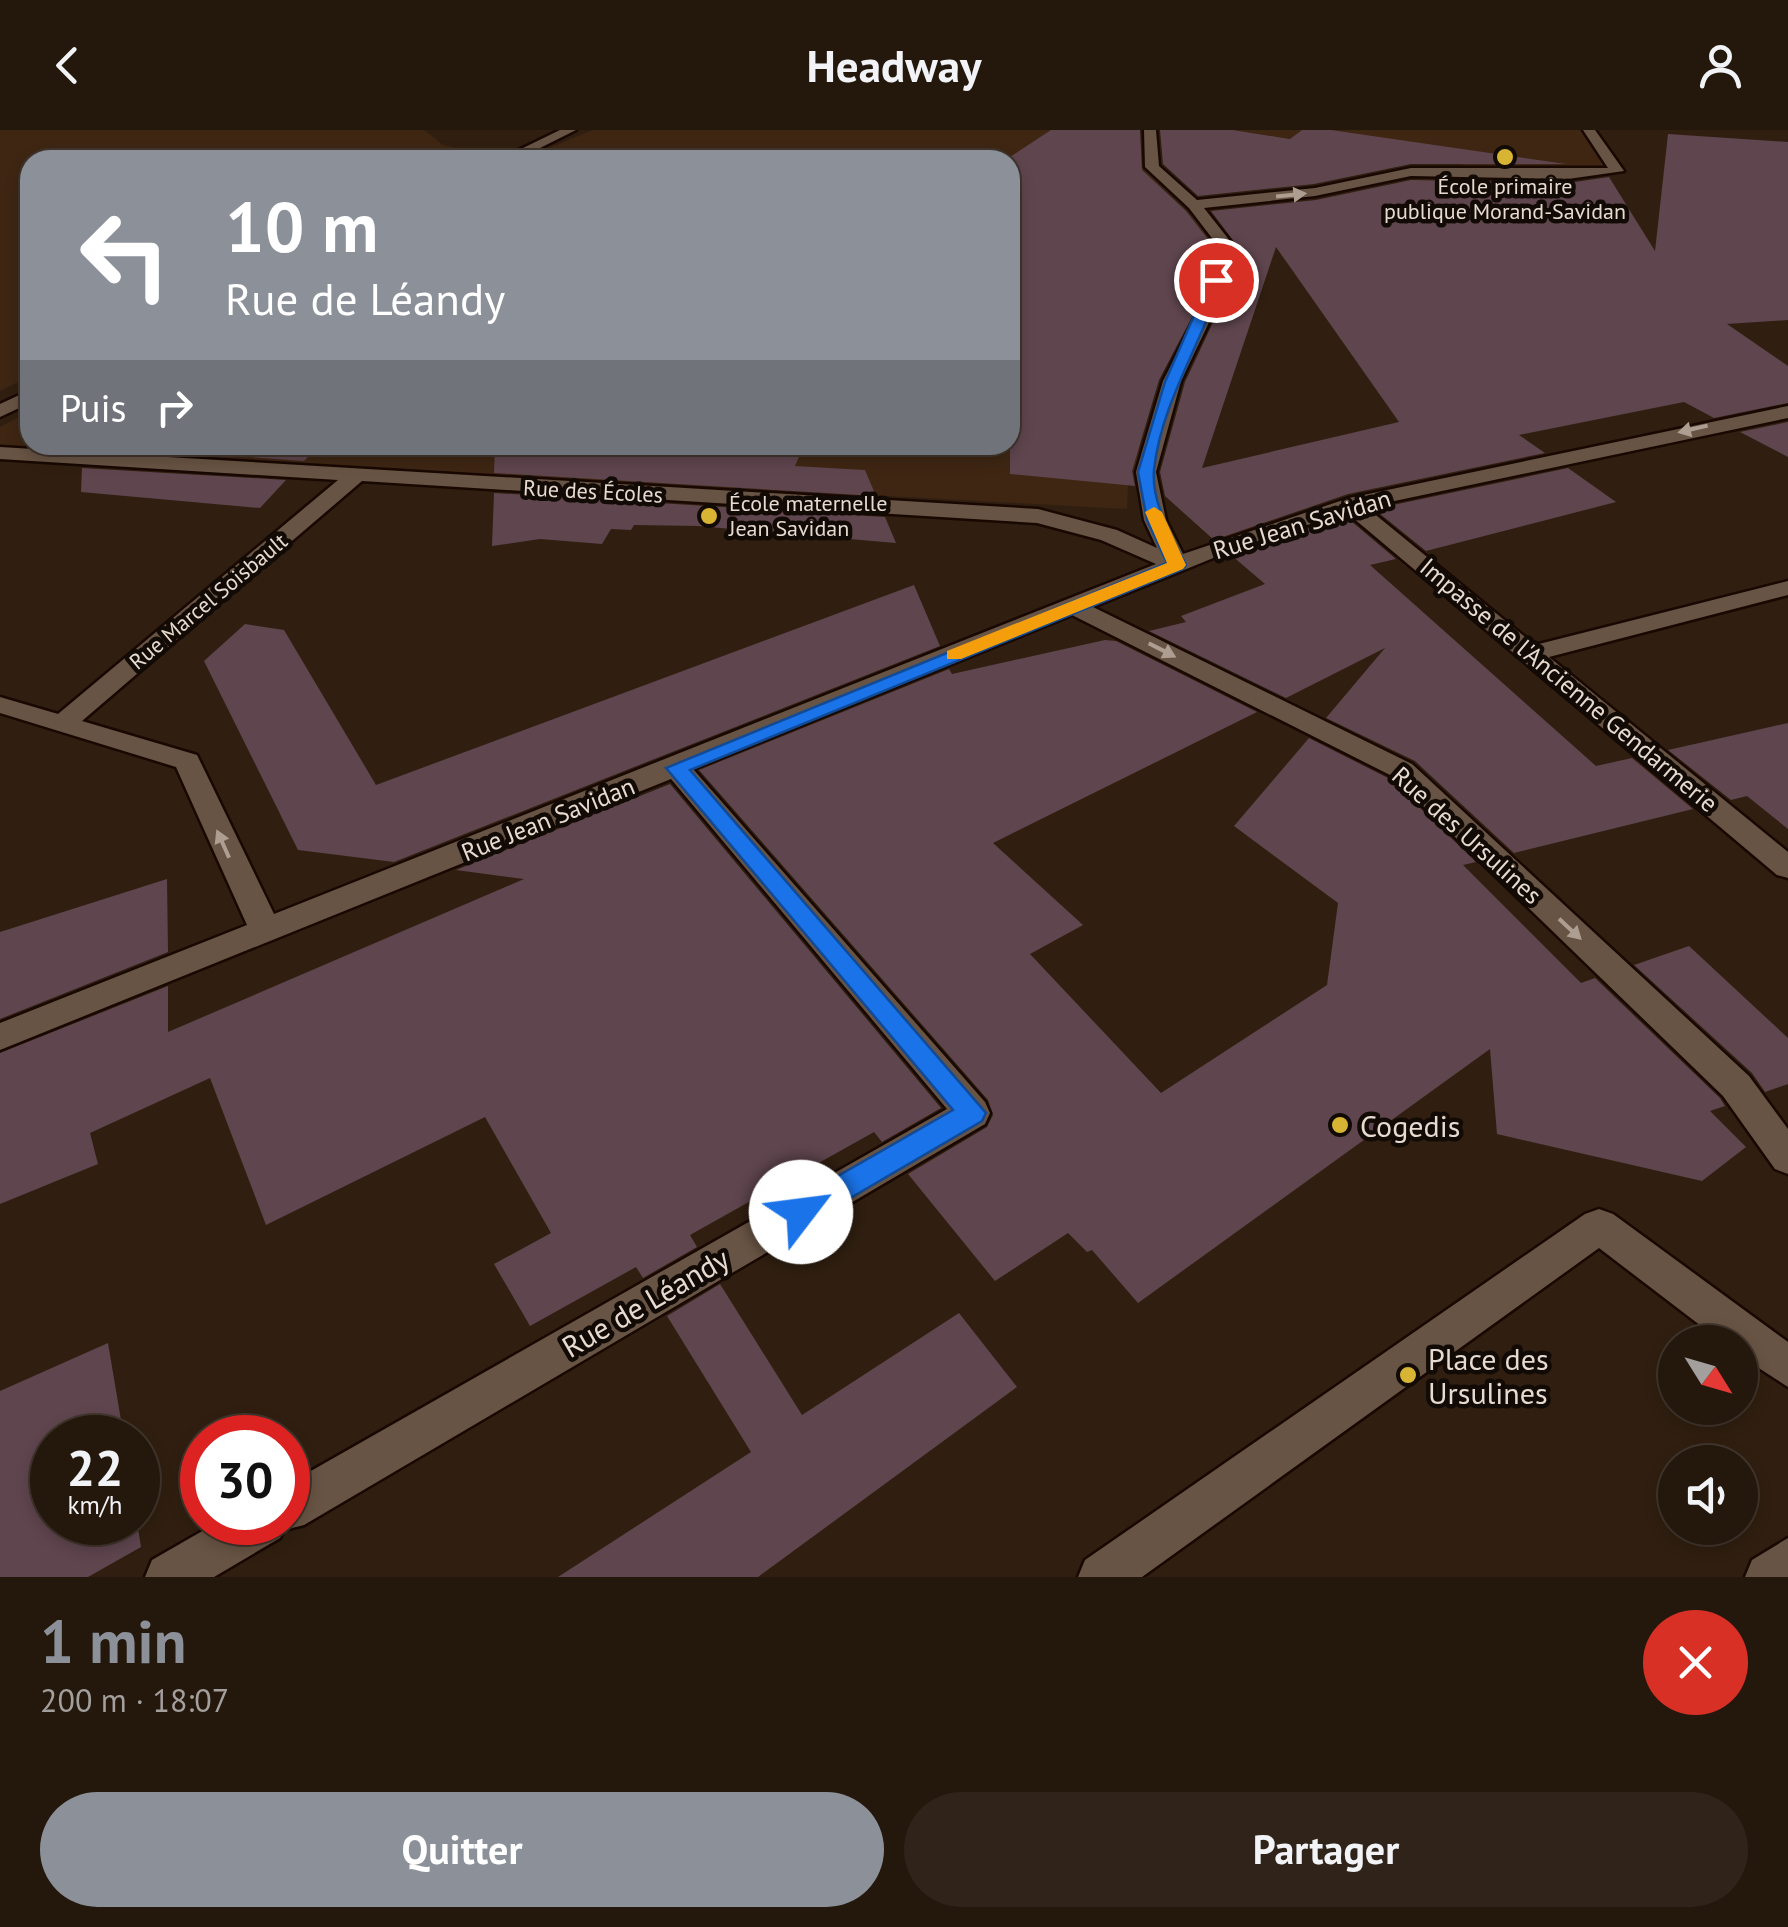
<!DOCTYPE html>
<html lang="fr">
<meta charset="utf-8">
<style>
:root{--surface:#24170c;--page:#30241a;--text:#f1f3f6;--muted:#a39f9d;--line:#41362d;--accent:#8c9099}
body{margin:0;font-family:"PT Sans",sans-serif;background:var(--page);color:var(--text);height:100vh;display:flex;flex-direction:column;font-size:38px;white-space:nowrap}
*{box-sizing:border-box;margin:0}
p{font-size:32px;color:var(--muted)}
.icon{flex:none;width:55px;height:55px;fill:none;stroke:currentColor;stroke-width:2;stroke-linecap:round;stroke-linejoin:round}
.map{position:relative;height:1447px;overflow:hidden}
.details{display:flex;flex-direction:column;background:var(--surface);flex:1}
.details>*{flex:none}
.top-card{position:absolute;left:20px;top:20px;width:1000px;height:305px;border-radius:30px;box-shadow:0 5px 15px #0003,0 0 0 2px var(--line);background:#8c9099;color:#fff;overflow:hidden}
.needle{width:65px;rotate:127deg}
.tools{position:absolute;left:1658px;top:1195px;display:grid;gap:20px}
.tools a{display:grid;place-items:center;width:100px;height:100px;border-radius:50%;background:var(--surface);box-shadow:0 5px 15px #0003,0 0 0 2px var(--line);font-size:50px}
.speed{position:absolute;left:30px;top:1285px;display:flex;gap:20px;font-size:50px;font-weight:700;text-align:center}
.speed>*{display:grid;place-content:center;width:130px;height:130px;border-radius:50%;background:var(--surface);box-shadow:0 5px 15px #0003,0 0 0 2px var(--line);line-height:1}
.speed small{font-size:25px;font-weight:400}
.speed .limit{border:15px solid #d22;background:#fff;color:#111}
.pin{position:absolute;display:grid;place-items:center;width:85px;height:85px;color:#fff;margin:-42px;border:5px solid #fff;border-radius:50%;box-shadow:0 2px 10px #0007}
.me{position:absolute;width:110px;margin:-55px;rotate:60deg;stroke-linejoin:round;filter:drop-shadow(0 0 8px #0008)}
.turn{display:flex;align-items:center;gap:35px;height:210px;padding:0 40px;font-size:45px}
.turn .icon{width:130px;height:130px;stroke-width:2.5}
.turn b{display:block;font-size:70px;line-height:85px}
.then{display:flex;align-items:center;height:95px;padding:0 40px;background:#0003;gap:20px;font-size:38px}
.round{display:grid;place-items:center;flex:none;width:105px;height:105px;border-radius:52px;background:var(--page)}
.headline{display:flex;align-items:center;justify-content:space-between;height:170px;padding:0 40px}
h1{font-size:60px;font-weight:700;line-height:75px;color:var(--accent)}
.button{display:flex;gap:20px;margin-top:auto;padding:20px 40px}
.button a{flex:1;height:115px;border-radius:60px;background:var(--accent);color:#fff;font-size:40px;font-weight:700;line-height:115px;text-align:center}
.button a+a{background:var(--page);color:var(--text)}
header{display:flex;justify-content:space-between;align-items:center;height:130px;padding:0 40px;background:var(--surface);font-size:45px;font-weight:700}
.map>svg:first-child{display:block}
</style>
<header><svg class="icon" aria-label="back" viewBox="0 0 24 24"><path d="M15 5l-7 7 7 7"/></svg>Headway<svg class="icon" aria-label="person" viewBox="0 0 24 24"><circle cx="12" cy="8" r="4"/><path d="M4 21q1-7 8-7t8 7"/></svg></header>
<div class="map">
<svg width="1788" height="1447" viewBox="0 0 1788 1447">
<rect width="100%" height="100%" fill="#301f10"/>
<g fill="#3e2613">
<path d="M 0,0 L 424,0 L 443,15 L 485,25 L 474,30 L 30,30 L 30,246 L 0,261 Z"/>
<path d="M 593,0 L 1139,0 L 1140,35 L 1210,104 L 1216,127 L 1196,173 L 1157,223 L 1134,347 L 1128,352 L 1127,379 L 0,318 L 0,297 L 30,281 L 30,315 L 1010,315 L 1010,30 L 520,30 Z"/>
<path d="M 1233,0 L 1585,0 L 1609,39 L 1497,40 Z"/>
</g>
<g fill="#5f454e" fill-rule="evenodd">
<path d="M 1051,0 L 1140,0 L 1142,40 L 1186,81 L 1214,117 L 1194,183 L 1159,250 L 1132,341 L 1135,356 L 1010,344 L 1010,27 Z"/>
<path d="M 1160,0 L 1233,0 L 1290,9 L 1302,0 L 1331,0 L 1566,34 L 1411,34 L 1314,54 L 1198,66 L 1163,34 Z"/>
<path d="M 1668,4 L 1788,12 L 1788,190 L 1727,194 L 1788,236 L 1788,273 L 1714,288 L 1684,272 L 1519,305 L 1545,323 L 1348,364 L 1214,410 L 1165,366 L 1160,342 L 1185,252 L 1216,186 L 1238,117 L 1211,81 L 1316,70 L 1411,50 L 1568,53 L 1609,47 L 1655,121 ZM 1276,117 L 1399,292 L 1202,338 Z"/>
<path d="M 1788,292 L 1788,327 L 1740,302 Z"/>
<path d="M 83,315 L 320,315 L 304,331 Z"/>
<path d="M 495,315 L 804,315 L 795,336 L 865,340 L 876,366 L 494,343 Z"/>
<path d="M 82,338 L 286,350 L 260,378 L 81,362 Z"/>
<path d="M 1568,338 L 1616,372 L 1426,421 L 1374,379 Z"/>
<path d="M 494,363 L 885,387 L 896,413 L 698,396 L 634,395 L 631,400 L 611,399 L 602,414 L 540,409 L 492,416 Z"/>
<path d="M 1345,386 L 1396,429 L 1370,435 L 1596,636 L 1632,628 L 1693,679 L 1514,723 L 1415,631 L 1326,588 L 1385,518 L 1286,568 L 1149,501 L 1186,492 L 1181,486 L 1265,454 L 1231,425 Z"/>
<path d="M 914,455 L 940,516 L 394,732 L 298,720 L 204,531 L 245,494 L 284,500 L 376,655 Z"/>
<path d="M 1105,510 L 1116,511 L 1257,582 L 993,713 L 1083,795 L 1030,824 L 1161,963 L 1327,855 L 1338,773 L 1234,696 L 1309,608 L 1390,649 L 1476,732 L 1463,735 L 1581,853 L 1595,848 L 1720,968 L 1725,976 L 1710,981 L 1746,1017 L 1702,1051 L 1497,1004 L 1490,919 L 1138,1173 L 1092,1120 L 1087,1122 L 1068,1103 L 995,1151 L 908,1044 L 987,997 L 993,985 L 988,970 L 699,640 L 949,539 L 952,544 Z"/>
<path d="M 1788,593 L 1788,699 L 1747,666 L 1731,670 L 1668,620 Z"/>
<path d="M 670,654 L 941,978 L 882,1012 L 874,1002 L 690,1105 L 697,1117 L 643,1148 L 636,1137 L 530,1196 L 494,1134 L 551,1103 L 485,987 L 266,1095 L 210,948 L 90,1003 L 98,1034 L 0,1074 L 0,923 L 168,856 L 168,902 L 524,749 L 456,740 Z"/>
<path d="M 167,749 L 168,822 L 0,889 L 0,802 Z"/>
<path d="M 1689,816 L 1788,908 L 1788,954 L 1765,962 L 1752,943 L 1634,835 Z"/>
<path d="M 720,1154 L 802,1285 L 959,1183 L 1017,1257 L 758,1447 L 558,1447 L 751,1322 L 667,1186 Z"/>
<path d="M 108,1213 L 124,1308 L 52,1308 L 52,1392 L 137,1392 L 141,1417 L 88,1447 L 0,1447 L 0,1261 Z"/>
</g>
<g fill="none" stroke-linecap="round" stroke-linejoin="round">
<defs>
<g id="minor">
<path d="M 560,0 L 576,0 L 516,30 L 498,30 Z"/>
<path d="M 1144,0 L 1156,0 L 1159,36 L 1197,70 L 1315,58 L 1411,38 L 1608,38 L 1583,0 L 1595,0 L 1624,41 L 1568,49 L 1411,46 L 1315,66 L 1204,78 L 1234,116 L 1213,184 L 1181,251 L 1156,342 L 1166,390 L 1183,424 L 1349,368 L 1788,276 L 1788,288 L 1366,377 L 1535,515 L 1788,451 L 1788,465 L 1549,527 L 1788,722 L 1788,748 L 1777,745 L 1346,382 L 1233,420 L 1093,477 L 1412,634 L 1749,946 L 1788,999 L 1788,1044 L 1775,1039 L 1723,966 L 1392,646 L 1072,485 L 693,639 L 985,972 L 990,983 L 985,994 L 304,1395 L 284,1400 L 280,1408 L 214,1447 L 145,1447 L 152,1430 L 218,1392 L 288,1392 L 288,1354 L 947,979 L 671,649 L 0,920 L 0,893 L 247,795 L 176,637 L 0,583 L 0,567 L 58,584 L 338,350 L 0,329 L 0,317 L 1038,379 L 1117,400 L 1157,418 L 1144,390 L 1136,342 L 1163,251 L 1197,184 L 1218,116 L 1189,78 L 1145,37 ZM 362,351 L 1037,393 L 1101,410 L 1156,434 L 274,784 L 197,625 L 82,591 Z"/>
<path d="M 30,260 L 30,273 L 0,287 L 0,274 Z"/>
<path d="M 1599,1079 L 1613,1084 L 1788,1212 L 1788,1257 L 1740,1226 L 1740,1212 L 1722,1212 L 1599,1118 L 1142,1447 L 1078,1447 L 1085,1430 L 1585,1084 Z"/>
<path d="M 1788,1408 L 1788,1447 L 1745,1447 L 1752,1430 Z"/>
</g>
</defs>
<use href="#minor" stroke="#180800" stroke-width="5"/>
<use href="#minor" fill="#685444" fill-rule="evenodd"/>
</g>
<defs><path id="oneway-solid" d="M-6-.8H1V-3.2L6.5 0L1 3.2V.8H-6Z" transform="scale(2.5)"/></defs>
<g fill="#ae9e92">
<use href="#oneway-solid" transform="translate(1291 65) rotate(-6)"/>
<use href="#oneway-solid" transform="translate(1693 299) rotate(167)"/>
<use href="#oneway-solid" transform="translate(1162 520) rotate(27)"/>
<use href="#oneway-solid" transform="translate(223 714) rotate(-114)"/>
<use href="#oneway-solid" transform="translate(1570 799) rotate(43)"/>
</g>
<path fill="#1a73e8" stroke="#114b97" stroke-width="2.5" d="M 1211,147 L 1222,150 C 1202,213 1161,273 1154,340 C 1151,372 1172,407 1186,435 L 1183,439 L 690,640 L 986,983 L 982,991 L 811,1091 L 801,1095 L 791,1091 L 786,1082 L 791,1073 L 953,980 L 666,638 L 1167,433 L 1147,390 L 1138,342 L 1165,252 Z"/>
<path fill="#f59e0b" d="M 1154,377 L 1162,382 L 1186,435 L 1183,439 L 961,529 L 947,529 L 947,521 L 1167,433 L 1145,382 Z"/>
<g fill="#d8b434" stroke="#120b05" stroke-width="4">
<circle cx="1505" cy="27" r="10"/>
<circle cx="709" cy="386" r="10"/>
<circle cx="1340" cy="995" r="10"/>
<circle cx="1408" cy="1245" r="10"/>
</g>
<g text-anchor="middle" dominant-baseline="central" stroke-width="9" stroke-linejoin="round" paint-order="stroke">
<g font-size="22" fill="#e7dad1" stroke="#120b05">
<text x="1505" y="56">École primaire<tspan x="1505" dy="25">publique Morand-Savidan</tspan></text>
<text x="729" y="373" text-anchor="start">École maternelle<tspan x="729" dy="25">Jean Savidan</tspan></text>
</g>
<g font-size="22" fill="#e7dad1" stroke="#120b05">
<text transform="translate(593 361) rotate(3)">Rue des Écoles</text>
<text transform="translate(208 471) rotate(-40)">Rue Marcel Soisbault</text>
</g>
<g font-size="25" fill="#e7dad1" stroke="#120b05">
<text transform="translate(1302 394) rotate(-17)">Rue Jean Savidan</text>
<text transform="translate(1569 555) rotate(40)">Impasse de l'Ancienne Gendarmerie</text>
<text transform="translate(548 689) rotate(-22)">Rue Jean Savidan</text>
<text transform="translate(1467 705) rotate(42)">Rue des Ursulines</text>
</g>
<g font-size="30" fill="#e7dad1" stroke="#120b05" text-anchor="start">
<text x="1360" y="995">Cogedis</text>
<text x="1428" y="1228">Place des<tspan x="1428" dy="34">Ursulines</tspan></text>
</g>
<g font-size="30" fill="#e7dad1" stroke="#120b05">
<text transform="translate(645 1172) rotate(-30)">Rue de Léandy</text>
</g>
</g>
</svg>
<div class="tools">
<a><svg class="needle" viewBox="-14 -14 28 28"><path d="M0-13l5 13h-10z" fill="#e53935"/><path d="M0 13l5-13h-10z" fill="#a39f9d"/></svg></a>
<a><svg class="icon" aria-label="sound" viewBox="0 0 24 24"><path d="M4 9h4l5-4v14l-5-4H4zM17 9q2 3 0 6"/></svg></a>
</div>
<div class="speed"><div>22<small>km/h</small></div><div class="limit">30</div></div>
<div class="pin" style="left:1216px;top:150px;background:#d93025"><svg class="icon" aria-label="arrive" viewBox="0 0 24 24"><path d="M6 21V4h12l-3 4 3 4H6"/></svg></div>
<svg class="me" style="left:801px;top:1082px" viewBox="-20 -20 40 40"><circle r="19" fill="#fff"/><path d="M0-13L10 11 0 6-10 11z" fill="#1a73e8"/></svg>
<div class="top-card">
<div class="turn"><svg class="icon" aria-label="left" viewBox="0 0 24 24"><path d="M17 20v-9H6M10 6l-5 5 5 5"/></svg><div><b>10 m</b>Rue de Léandy</div></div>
<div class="then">Puis<svg class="icon" aria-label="right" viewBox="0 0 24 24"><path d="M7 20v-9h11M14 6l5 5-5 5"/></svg></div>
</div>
</div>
<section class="details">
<div class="headline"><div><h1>1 min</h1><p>200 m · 18:07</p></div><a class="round" style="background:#d93025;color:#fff"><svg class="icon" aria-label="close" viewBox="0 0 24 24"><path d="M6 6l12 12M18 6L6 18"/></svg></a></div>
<div class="button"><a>Quitter</a><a>Partager</a></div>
</section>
